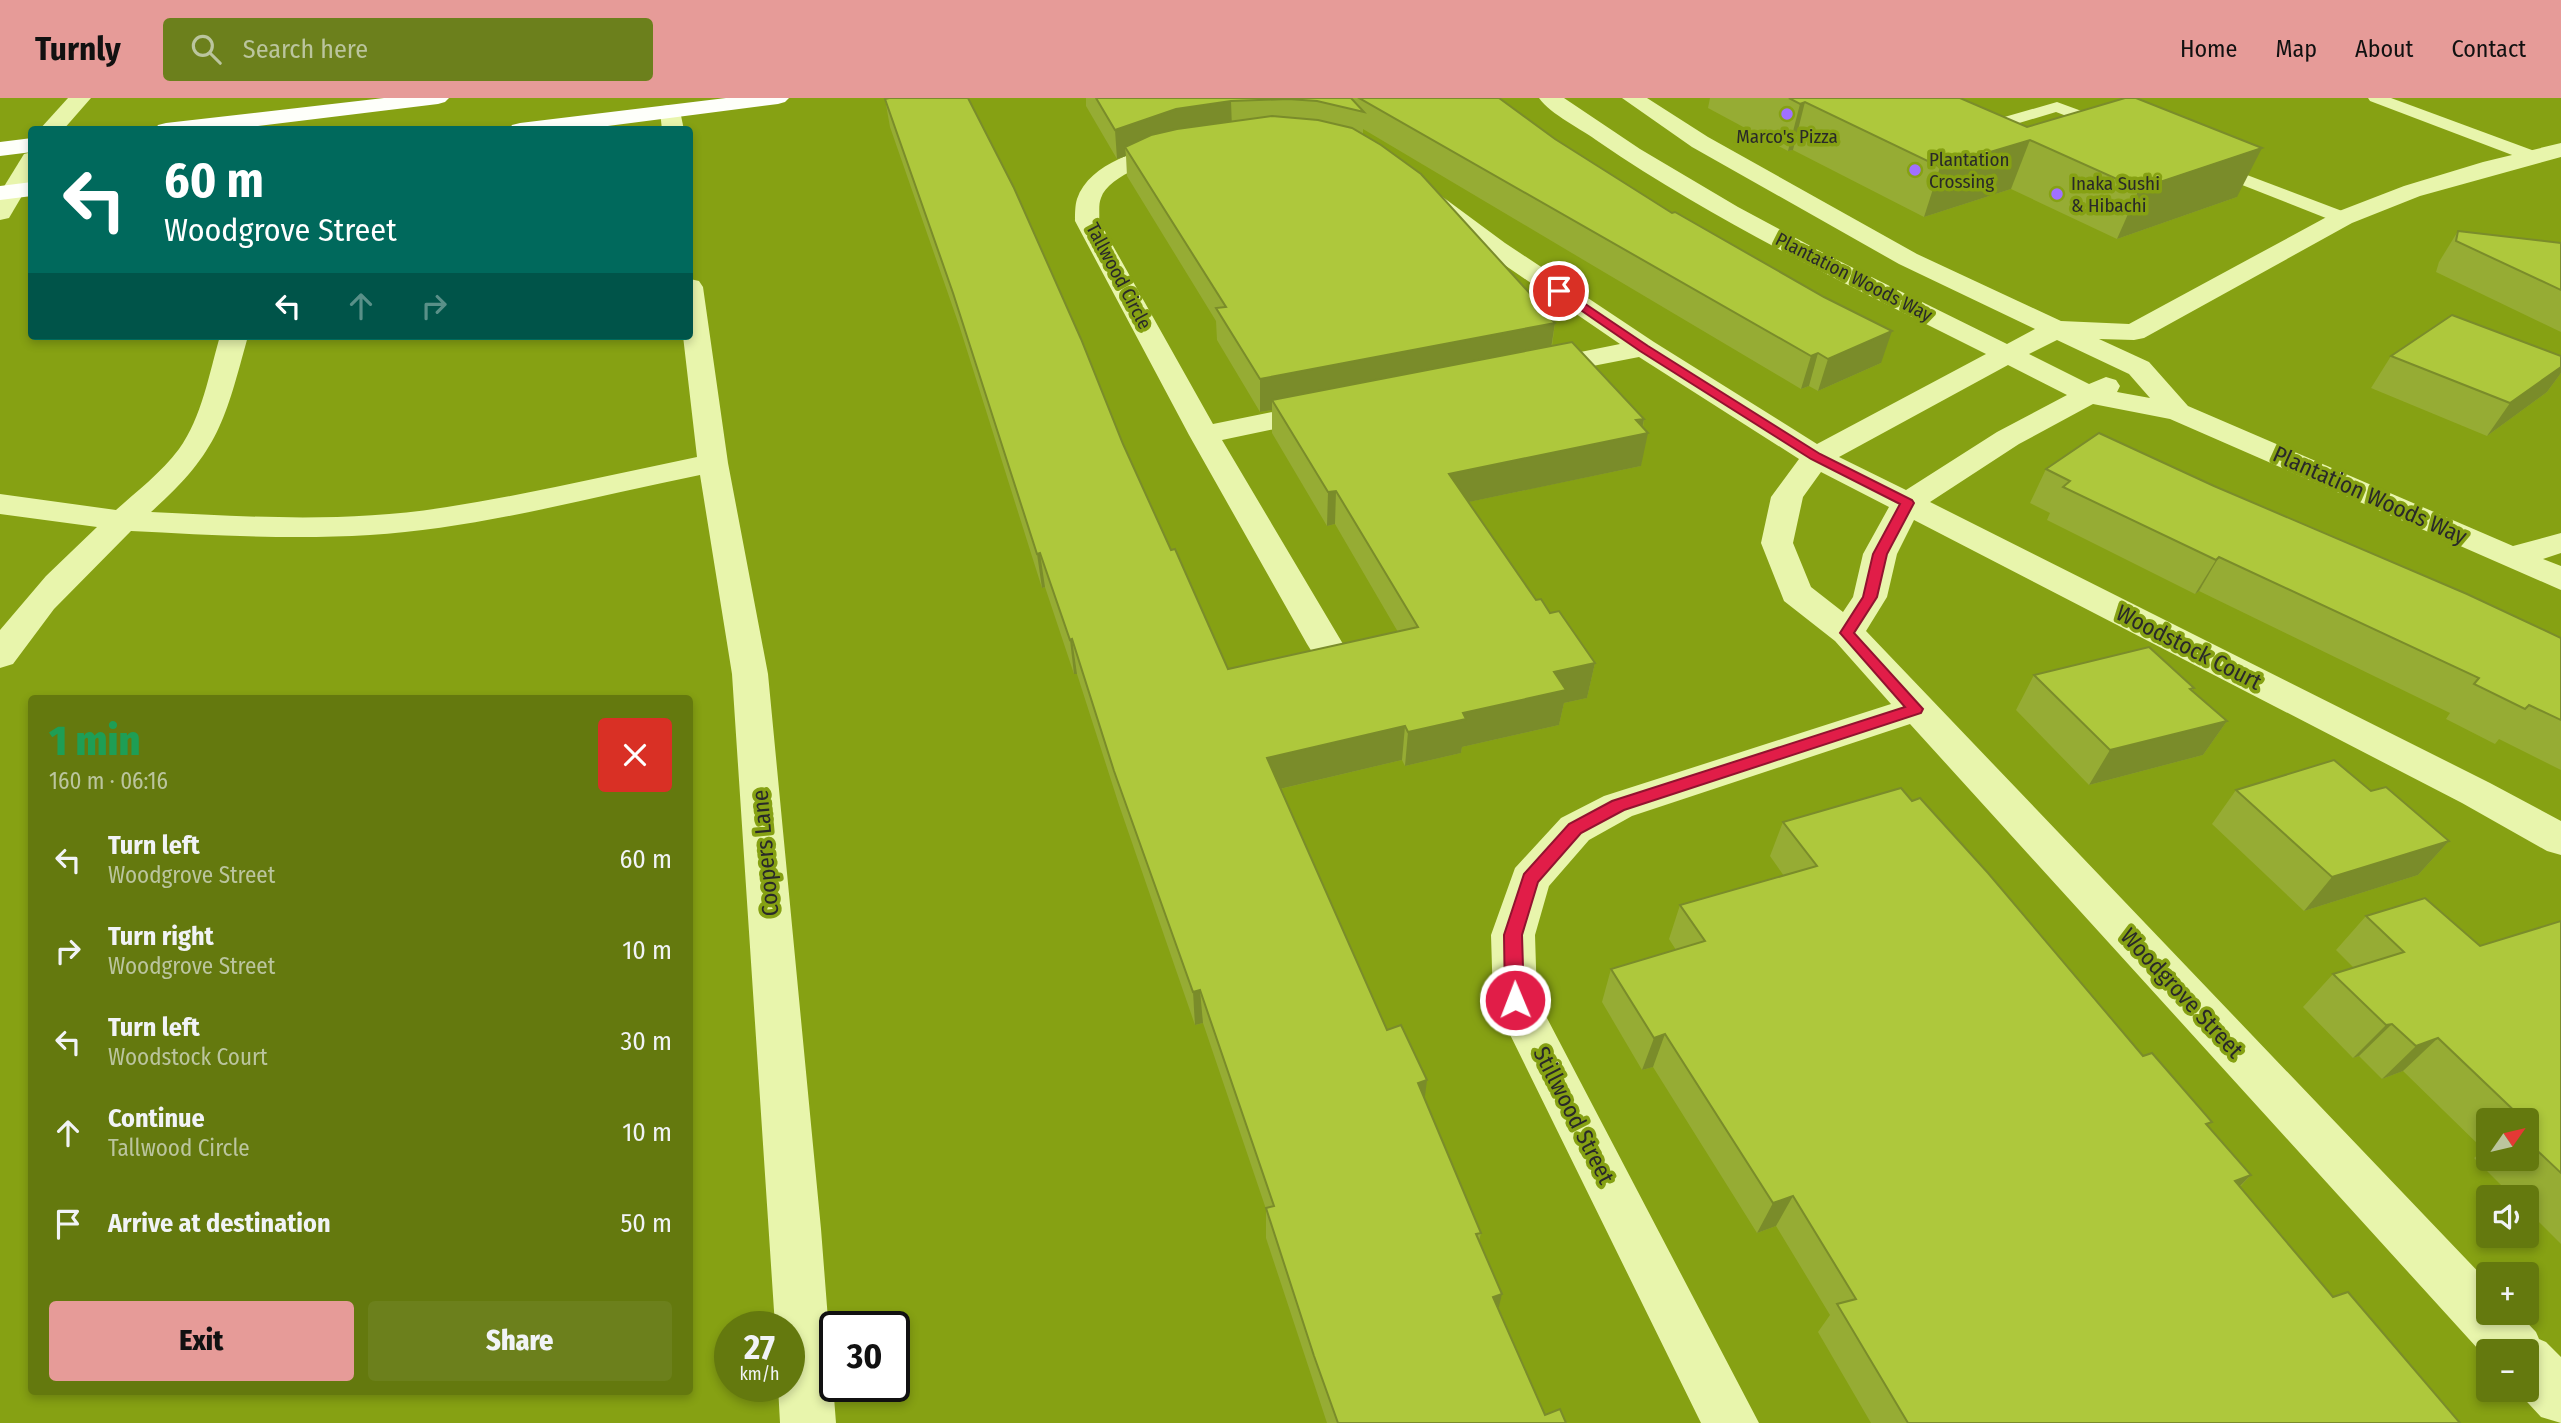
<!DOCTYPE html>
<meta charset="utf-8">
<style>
:root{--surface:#64790e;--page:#6c801c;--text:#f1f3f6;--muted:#bbc59e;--accent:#e69b98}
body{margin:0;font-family:"Fira Sans Condensed",sans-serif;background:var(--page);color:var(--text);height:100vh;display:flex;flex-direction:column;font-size:26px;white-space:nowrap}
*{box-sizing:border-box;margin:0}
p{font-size:23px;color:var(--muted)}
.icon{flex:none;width:38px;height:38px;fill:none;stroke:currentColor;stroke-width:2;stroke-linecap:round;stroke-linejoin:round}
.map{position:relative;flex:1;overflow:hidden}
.details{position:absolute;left:28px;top:597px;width:665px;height:700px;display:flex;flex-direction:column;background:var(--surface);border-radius:7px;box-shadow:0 4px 10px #0003}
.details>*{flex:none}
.banner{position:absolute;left:28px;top:28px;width:665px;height:214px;border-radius:7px;box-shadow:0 4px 10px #0003;background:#00695c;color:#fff;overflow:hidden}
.needle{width:46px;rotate:56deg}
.buttons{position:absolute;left:2476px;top:1010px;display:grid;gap:14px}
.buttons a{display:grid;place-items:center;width:63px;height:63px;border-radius:7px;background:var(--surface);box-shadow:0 4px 10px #0003;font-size:35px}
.speed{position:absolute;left:714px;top:1213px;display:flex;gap:14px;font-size:35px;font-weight:700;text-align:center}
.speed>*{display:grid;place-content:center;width:91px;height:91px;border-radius:50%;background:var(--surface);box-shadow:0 4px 10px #0003;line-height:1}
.speed small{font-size:18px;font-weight:400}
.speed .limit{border:4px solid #111;border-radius:10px;background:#fff;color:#111}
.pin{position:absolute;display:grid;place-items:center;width:60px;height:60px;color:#fff;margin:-30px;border:4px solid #fff;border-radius:50%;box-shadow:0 2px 7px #0007}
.me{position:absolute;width:77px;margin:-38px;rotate:359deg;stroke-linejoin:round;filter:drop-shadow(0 0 5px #0008)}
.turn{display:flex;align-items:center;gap:24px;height:147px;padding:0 21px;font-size:32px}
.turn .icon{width:91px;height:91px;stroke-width:2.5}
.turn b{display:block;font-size:49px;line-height:60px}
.lanes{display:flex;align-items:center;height:66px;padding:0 21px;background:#0003;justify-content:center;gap:35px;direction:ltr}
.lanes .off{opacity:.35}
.round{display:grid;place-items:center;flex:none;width:74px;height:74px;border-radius:7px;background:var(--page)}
.overview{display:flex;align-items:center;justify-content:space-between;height:119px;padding:0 21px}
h1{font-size:42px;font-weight:800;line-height:52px;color:#1e9e55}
.primary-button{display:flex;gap:14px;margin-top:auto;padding:14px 21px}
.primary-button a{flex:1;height:80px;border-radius:7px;background:var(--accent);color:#111;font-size:28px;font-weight:800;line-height:80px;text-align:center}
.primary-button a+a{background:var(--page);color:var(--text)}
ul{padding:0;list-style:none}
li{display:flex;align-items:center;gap:21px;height:91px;padding:0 21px}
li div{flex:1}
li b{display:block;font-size:26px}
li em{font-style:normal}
header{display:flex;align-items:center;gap:42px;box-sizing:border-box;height:98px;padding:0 35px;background:var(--accent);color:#111}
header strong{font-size:33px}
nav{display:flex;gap:38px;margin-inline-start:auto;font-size:24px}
.search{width:490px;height:63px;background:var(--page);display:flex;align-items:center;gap:18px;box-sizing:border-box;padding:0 24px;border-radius:7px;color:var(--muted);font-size:26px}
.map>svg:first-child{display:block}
</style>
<header>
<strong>Turnly</strong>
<div class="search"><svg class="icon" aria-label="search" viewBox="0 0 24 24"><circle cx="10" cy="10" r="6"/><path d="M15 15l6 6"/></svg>Search here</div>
<nav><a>Home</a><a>Map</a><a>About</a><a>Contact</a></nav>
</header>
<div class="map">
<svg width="2561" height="1325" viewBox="0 0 2561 1325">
<rect width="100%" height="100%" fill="#86a113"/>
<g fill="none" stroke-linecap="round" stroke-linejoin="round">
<g fill="#e8f5ac" fill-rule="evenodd">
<path d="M 1911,0 L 1933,0 L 1987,24 L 2057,4 L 2117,26 L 2119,30 L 2111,35 L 2056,14 L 1986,35 L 1913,3 Z"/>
<path d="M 2368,0 L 2391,0 L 2540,55 L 2543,59 L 2534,64 L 2528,63 L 2370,3 Z"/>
<path d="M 2210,63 L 2350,116 L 2352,120 L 2350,124 L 2336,124 L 2204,72 L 2201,68 Z"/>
</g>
<g fill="#e8f5ac" fill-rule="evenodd">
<path d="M 68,0 L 91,0 L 63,32 L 39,32 Z"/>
<path d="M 1539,0 L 1564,0 L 1640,51 L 1738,109 L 1829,158 L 2007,246 L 2035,231 L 1899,166 L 1692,49 L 1622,0 L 1647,0 L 1708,39 L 1917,156 L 2061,223 L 2129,226 L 2334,115 L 2404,88 L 2483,64 L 2561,45 L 2561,59 L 2420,98 L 2352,125 L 2144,240 L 2134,242 L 2099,241 L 2149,264 L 2188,308 L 2513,448 L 2561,435 L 2561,455 L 2543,461 L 2561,468 L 2561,492 L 2170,321 L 2093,306 L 2019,346 L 1930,404 L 2490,685 L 2561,723 L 2561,757 L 2547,753 L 2462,705 L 1914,422 L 1897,456 L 1887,499 L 1866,533 L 2488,1184 L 2488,1214 L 2517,1214 L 2536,1234 L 2539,1241 L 2546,1244 L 2561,1259 L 2561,1325 L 2541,1319 L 2516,1292 L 2527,1292 L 2527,1253 L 2488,1253 L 2488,1262 L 1910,626 L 1632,718 L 1589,742 L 1549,788 L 1535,837 L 1537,901 L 1759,1325 L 1701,1325 L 1493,902 L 1491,837 L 1515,770 L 1561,720 L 1604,698 L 1891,606 L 1835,543 L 1784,503 L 1761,445 L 1771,399 L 1799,361 L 1639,259 L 1536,279 L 1526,277 L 1522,271 L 1526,265 L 1620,246 L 1487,155 L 1416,99 L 1420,94 L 1436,94 L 1505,145 L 1654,244 L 1817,346 L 1986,256 C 1855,190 1720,127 1599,44 C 1583,32 1550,16 1539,0 ZM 2057,242 L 2129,276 L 2150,300 L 2117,294 L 2120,288 L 2116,282 L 2106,279 L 2089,286 L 2029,256 ZM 2008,267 L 2067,297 L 1997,334 L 1906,392 L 1839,359 ZM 1821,374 L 1889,409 L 1863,456 L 1853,499 L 1843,514 L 1811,489 L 1793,445 L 1803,399 Z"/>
<path d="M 671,7 L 679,8 L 684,32 L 662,32 L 660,13 L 663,8 Z"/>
<path d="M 1175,43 L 1183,45 L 1186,50 L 1183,55 C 1160,61 1109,76 1101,100 C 1098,107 1100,116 1099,123 L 1213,326 L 1322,304 L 1332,307 L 1337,313 L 1332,319 L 1222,342 L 1343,546 L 1338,554 L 1325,558 L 1312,554 L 1307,546 L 1189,337 L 1075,123 C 1075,116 1075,107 1077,101 C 1090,64 1142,51 1175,43 Z"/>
<path d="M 32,54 L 32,81 L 9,120 L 0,122 L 0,95 L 24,56 Z"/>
<path d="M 690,181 L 699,183 L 703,189 L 728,365 L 768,576 L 821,1131 L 836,1325 L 780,1325 L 778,1288 L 789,1288 L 789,1228 L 775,1228 L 732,576 L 700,377 C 591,399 481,430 370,437 C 290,442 211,437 131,433 L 54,511 L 13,566 L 0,570 L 0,532 L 46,478 L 97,429 L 0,416 L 0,396 L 116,412 C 137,393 161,375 179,351 C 202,319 209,276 220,238 L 248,238 C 225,322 219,354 151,414 C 250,419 349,425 447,409 C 531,396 614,376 697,359 L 683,238 L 690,238 Z"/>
</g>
<g fill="#fefffa" fill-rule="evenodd">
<path d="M 384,0 L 449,0 L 445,4 L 438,6 L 226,32 L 155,32 L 158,27 L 166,25 Z"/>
<path d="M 726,0 L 789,0 L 785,4 L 778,6 L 577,32 L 509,32 L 512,27 L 520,25 Z"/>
<path d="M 32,40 L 32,54 L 0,58 L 0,44 Z"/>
<path d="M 32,84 L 32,98 L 0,102 L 0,88 Z"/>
</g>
</g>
<g fill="#96ac34" fill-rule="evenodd">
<path d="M 1086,0 L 1499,0 L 1555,41 L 1881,265 L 1818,293 L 1809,288 L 1801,291 L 1363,31 L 1363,37 L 1534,202 L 1555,225 L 1552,248 L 1644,321 L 1643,329 L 1641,368 L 1468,404 L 1536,502 L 1550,515 L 1595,565 L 1587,600 L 1564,605 L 1559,627 L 1462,649 L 1461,655 L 1405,668 L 1402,662 L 1280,691 L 1387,932 L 1425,1002 L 1481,1135 L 1479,1143 L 1499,1211 L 1545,1317 L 1566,1325 L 1327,1325 L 1266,1140 L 1266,1111 L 1203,925 L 1195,927 L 1119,707 L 1077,576 L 1074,576 L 1045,489 L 1042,490 L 959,227 L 890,29 L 885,1 L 1123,346 L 1171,452 L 1228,571 L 1398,534 L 1335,426 L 1327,428 L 1272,335 L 1272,312 L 1260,314 L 1217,242 L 1216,223 L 1127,78 L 1126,58 L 1117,61 L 1086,8 Z"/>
<path d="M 1710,0 L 1960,0 L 2027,29 L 2237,99 L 2117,141 L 2011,91 L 1924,119 L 1793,52 L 1788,53 L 1708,10 Z"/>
<path d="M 2458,133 L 2561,145 L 2561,234 L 2436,174 L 2439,164 Z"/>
<path d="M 2391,258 L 2561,258 L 2561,275 L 2547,294 L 2487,338 L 2371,290 Z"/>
<path d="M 2046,371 L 2214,388 L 2561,540 L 2561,672 L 2499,641 L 2495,646 L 2446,621 L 2450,615 L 2199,493 L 2195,496 L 2047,422 L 2050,415 L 2030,405 Z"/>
<path d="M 2034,577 L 2194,590 L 2192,593 L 2227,623 L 2203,657 L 2089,687 L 2016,612 Z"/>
<path d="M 2236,692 L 2371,693 L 2449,743 L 2418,777 L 2304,813 L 2212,726 Z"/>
<path d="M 1783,724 L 2143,958 L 2251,1077 L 2240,1089 L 2333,1199 L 2460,1325 L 1871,1325 L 1818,1234 L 1830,1217 L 1776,1128 L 1757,1135 L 1653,969 L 1642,972 L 1602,904 L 1611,871 L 1676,852 L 1669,841 L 1680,807 L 1784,778 L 1770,758 Z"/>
<path d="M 2366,818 L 2480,848 L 2561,823 L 2561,1146 L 2527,1112 L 2527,1099 L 2513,1099 L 2474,1060 L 2484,1052 L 2403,973 L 2382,981 L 2359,958 L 2353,960 L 2303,909 L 2333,876 L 2354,870 L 2336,852 ZM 2488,1022 L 2527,1022 L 2527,1060 L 2488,1060 Z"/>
</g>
<g fill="#7a8c2a">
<path d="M 1231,3 L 1232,31 L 1125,49 L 1126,58 L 1117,61 L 1115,32 L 1176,11 Z"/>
<path d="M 1805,4 L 1793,52 L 1788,53 L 1800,6 Z"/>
<path d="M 2030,42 L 2011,91 L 1924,119 L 1940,69 Z"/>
<path d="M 2262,50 L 2237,99 L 2117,141 L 2139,91 Z"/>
<path d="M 1532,200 L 1534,200 L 1530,230 L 1555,225 L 1550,257 L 1272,302 L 1272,312 L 1260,314 L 1260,281 Z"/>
<path d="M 1892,233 L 1881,265 L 1818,293 L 1828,261 Z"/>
<path d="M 1818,255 L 1809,288 L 1801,291 L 1811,258 Z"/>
<path d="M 2561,269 L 2561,275 L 2547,294 L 2487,338 L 2510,305 Z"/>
<path d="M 1644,321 L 1641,336 L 1648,335 L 1641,368 L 1445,409 L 1449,376 Z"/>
<path d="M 1336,393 L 1335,426 L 1327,428 L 1328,394 Z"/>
<path d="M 1040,455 L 1045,489 L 1042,490 L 1037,456 Z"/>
<path d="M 2219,459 L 2199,493 L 2195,496 L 2216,462 Z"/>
<path d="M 1072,541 L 1077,576 L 1074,576 L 1070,542 Z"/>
<path d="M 1595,565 L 1587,600 L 1564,605 L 1559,627 L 1462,649 L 1461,655 L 1405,668 L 1408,634 L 1463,615 L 1554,574 Z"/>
<path d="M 2227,623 L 2203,657 L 2089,687 L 2110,652 Z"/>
<path d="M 1405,628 L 1402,662 L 1267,694 L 1267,660 Z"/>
<path d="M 2449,743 L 2418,777 L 2304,813 L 2332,779 Z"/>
<path d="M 1200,892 L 1203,925 L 1195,927 L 1193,894 Z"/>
<path d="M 2392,926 L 2359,958 L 2353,960 L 2386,927 Z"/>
<path d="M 1665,936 L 1653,969 L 1642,972 L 1654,940 Z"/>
<path d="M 2438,940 L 2403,973 L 2382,981 L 2416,948 Z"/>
<path d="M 1427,982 L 1423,1014 L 1418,985 Z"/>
<path d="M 2251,1077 L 2220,1108 L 2235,1083 Z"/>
<path d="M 1793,1098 L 1776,1128 L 1757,1135 L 1773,1105 Z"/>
<path d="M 1502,1196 L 1495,1225 L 1493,1199 Z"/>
</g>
<g fill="#aec83c" stroke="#7a8c2a" stroke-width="2">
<path d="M 889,0 L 968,0 L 1014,90 L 1081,241 L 1123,346 L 1171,452 L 1175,451 L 1228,571 L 1418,529 L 1336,393 L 1328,394 L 1272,302 L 1572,244 L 1644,321 L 1636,322 L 1648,335 L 1449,376 L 1536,502 L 1541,501 L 1550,515 L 1559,513 L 1595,565 L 1554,574 L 1566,592 L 1463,615 L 1466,621 L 1408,634 L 1405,628 L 1267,660 L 1387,932 L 1401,927 L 1427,982 L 1418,985 L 1481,1135 L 1476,1136 L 1502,1196 L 1493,1199 L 1545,1317 L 1560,1311 L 1566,1325 L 1338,1325 L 1314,1258 L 1266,1110 L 1274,1108 L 1200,892 L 1193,894 L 1114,673 L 1072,541 L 1070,542 L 1040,455 L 1037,456 L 953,195 L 885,1 Z"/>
<path d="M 1096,0 L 1351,0 L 1364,14 L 1317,3 L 1288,1 L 1231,3 L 1176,11 L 1115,32 Z"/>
<path d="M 1359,0 L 1499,0 L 1555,41 L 1672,115 L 1675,114 L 1824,199 L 1892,233 L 1828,261 L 1818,255 L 1811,258 Z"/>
<path d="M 1789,0 L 1960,0 L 2027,29 L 2125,0 L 2136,0 L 2262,50 L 2139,91 L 2030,42 L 1940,69 L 1805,4 L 1800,6 Z"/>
<path d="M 1272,18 L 1318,22 L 1352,30 L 1381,47 L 1421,76 L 1534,200 L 1532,200 L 1555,225 L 1260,281 L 1216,210 L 1226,209 L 1125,49 L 1151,37 L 1177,31 Z"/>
<path d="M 2458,133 L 2561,145 L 2561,192 L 2456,143 Z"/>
<path d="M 2452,217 L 2561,258 L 2561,269 L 2510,305 L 2391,258 Z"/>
<path d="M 2099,335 L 2214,388 L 2467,496 L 2561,540 L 2561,622 L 2529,607 L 2525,611 L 2474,586 L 2479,580 L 2219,459 L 2216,462 L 2063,389 L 2070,383 L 2046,371 Z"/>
<path d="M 2149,549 L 2194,590 L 2190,591 L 2227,623 L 2110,652 L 2034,577 Z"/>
<path d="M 2334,662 L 2371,693 L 2386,689 L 2449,743 L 2332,779 L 2236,692 Z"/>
<path d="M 1901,690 L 1912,703 L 1920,700 L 1988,775 L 2143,958 L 2152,955 L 2212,1024 L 2206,1026 L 2251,1077 L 2235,1083 L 2333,1199 L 2348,1194 L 2460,1325 L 1908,1325 L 1837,1206 L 1856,1201 L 1793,1098 L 1773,1105 L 1665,936 L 1654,940 L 1611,871 L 1705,843 L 1680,807 L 1817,768 L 1783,724 Z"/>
<path d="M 2425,800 L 2480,848 L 2561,823 L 2561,1075 L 2527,1043 L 2527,1022 L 2524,1022 L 2438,940 L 2416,948 L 2392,926 L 2386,927 L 2333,876 L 2404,854 L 2366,818 Z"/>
</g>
<path fill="#e11d48" stroke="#92132f" stroke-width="2" d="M 1556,191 L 1563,191 L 1648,248 L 1820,356 L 1912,402 L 1914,405 L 1887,456 L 1877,499 L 1854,535 L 1923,611 L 1921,615 L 1624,712 L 1581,735 L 1538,784 L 1522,837 L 1524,902 L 1521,908 L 1515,910 L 1508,908 L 1505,902 L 1504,837 L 1524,776 L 1569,726 L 1612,703 L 1905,609 L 1840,535 L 1863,499 L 1873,456 L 1900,406 L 1811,361 L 1640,253 L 1556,195 Z"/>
<g fill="#a170ff" stroke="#86a113" stroke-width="2.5">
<circle cx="1787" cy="16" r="7"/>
<circle cx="1915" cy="72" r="7"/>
<circle cx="2057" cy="96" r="7"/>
</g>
<g text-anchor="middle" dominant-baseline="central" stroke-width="7" stroke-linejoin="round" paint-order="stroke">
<g font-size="19" fill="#292929" stroke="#86a113" text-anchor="start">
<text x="1787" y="38" text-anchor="middle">Marco's Pizza</text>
<text x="1929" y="61">Plantation<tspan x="1929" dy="22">Crossing</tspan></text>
<text x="2071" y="85">Inaka Sushi<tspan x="2071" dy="22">&amp; Hibachi</tspan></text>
</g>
<g font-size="19" fill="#292929" stroke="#86a113">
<text transform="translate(1119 178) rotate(62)">Tallwood Circle</text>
<text transform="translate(1854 179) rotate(27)">Plantation Woods Way</text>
</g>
<g font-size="23" fill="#292929" stroke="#86a113">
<text transform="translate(2370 397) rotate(24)">Plantation Woods Way</text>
<text transform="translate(2189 549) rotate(27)">Woodstock Court</text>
<text transform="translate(765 755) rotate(-95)">Coopers Lane</text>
<text transform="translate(2182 895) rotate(47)">Woodgrove Street</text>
<text transform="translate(1574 1017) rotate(63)">Stillwood Street</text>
</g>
</g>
</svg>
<div class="buttons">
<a><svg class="needle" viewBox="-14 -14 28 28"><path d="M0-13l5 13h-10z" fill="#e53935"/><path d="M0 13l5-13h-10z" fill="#bbc59e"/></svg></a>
<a><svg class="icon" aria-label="sound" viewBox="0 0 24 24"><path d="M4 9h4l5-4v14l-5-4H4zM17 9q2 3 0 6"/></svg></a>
<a>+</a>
<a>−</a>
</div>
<div class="speed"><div>27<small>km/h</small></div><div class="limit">30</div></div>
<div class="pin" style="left:1559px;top:193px;background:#d93025"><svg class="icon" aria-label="arrive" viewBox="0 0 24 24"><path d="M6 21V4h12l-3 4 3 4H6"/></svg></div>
<svg class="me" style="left:1515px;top:902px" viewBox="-20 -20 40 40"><circle r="17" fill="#e11d48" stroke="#fff" stroke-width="3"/><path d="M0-11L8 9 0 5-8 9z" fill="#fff"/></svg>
<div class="banner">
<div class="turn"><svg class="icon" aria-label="left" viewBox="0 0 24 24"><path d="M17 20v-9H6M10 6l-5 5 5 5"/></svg><div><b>60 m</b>Woodgrove Street</div></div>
<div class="lanes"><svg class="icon" aria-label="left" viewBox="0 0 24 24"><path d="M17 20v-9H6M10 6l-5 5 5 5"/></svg><svg class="icon off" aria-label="ahead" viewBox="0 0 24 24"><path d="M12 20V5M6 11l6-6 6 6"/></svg><svg class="icon off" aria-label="right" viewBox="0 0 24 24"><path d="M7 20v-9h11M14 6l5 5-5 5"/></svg></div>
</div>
<section class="details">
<div class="overview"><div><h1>1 min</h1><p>160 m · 06:16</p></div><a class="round" style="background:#d93025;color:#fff"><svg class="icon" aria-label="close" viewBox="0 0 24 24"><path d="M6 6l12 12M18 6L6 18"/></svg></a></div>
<ul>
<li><svg class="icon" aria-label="left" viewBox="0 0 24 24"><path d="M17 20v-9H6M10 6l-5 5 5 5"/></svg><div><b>Turn left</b><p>Woodgrove Street</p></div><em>60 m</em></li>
<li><svg class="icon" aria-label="right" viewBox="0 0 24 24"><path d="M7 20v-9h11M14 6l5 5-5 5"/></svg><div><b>Turn right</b><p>Woodgrove Street</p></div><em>10 m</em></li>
<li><svg class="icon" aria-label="left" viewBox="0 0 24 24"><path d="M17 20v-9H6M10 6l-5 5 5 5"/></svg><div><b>Turn left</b><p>Woodstock Court</p></div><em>30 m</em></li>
<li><svg class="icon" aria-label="ahead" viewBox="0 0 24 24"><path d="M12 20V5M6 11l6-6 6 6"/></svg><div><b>Continue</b><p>Tallwood Circle</p></div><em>10 m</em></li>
<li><svg class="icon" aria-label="arrive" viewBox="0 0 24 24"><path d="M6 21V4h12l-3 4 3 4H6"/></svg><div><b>Arrive at destination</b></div><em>50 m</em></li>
</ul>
<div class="primary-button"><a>Exit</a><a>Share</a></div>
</section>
</div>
